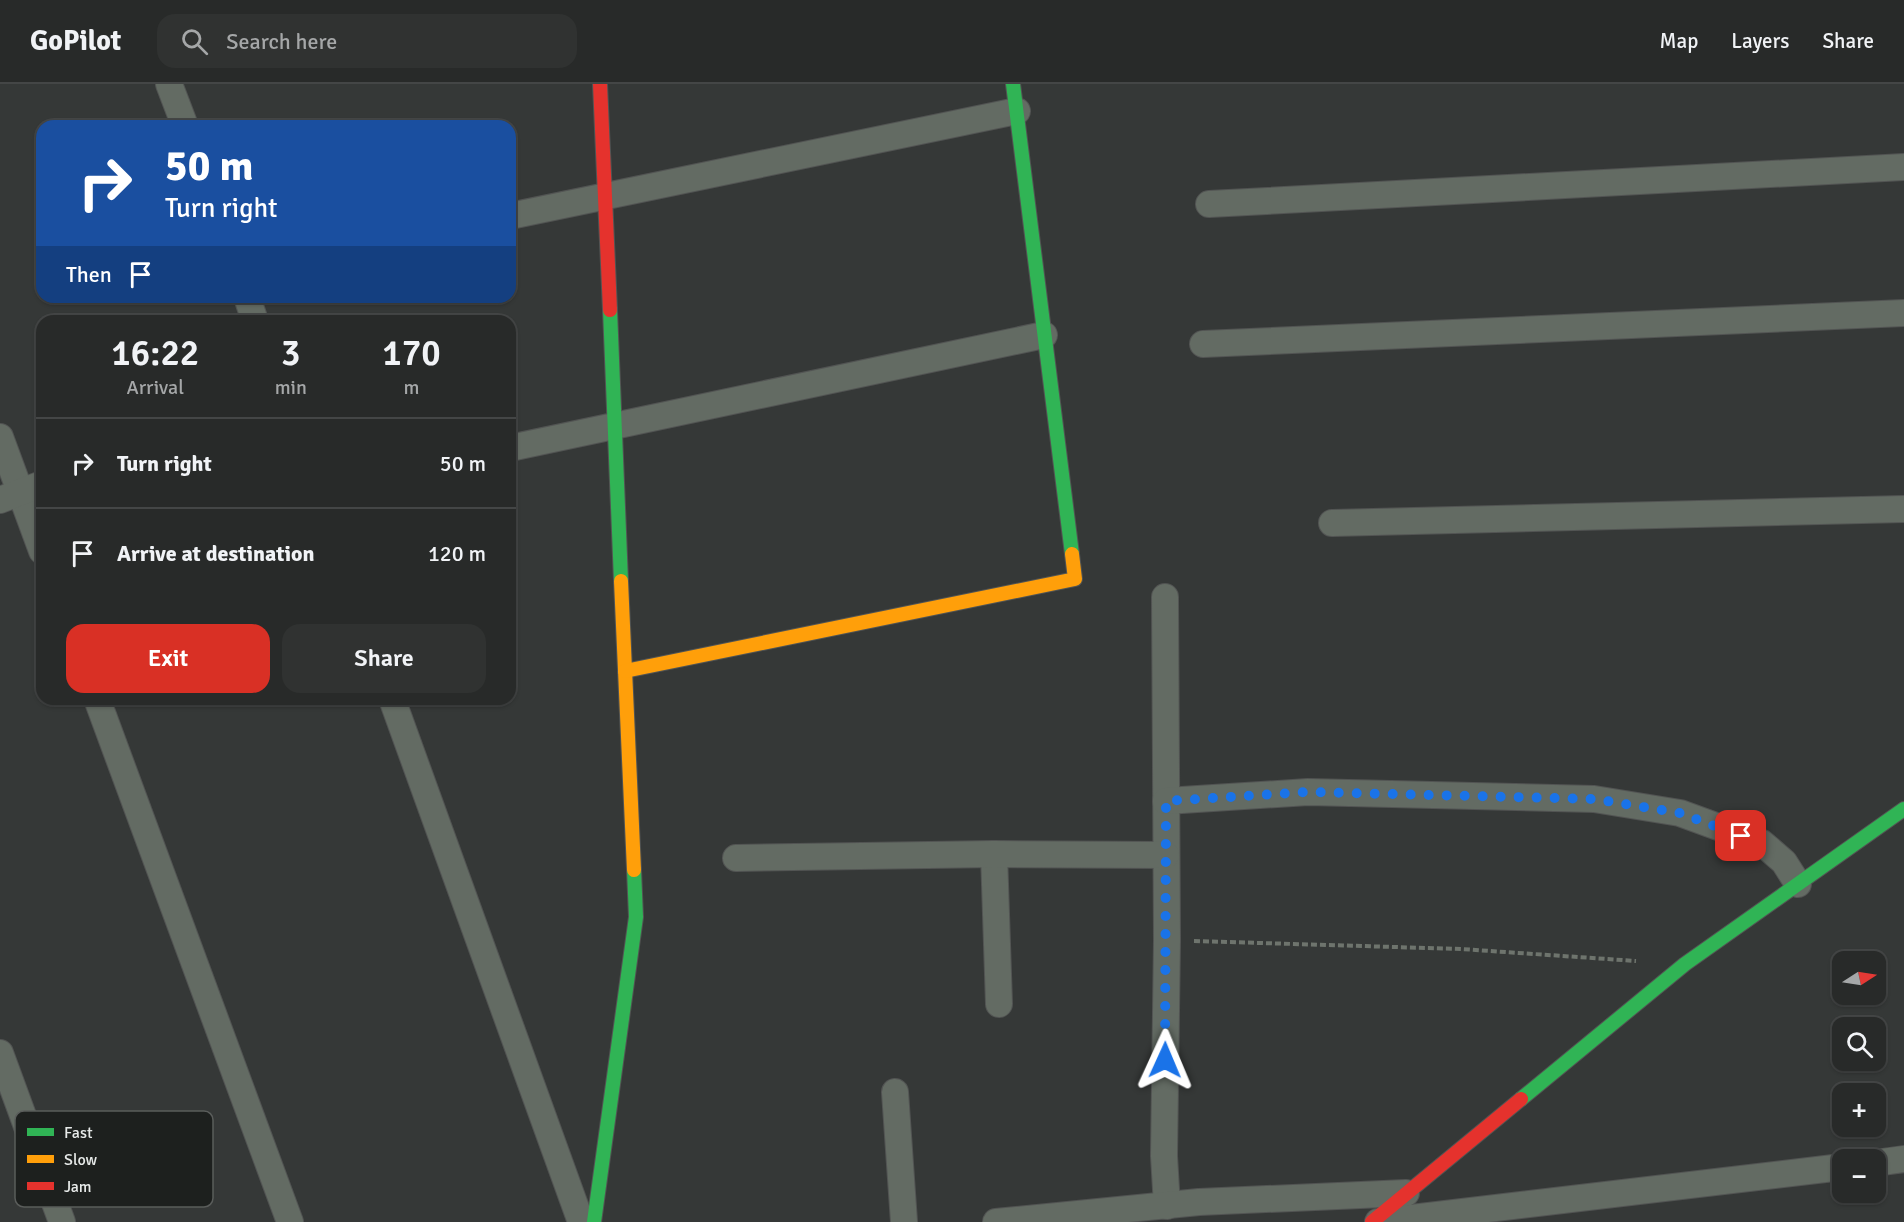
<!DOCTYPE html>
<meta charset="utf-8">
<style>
:root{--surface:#282a29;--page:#303231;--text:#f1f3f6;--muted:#a5a7a8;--line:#444646;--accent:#d93025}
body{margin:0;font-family:Signika,sans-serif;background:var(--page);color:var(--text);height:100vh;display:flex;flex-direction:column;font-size:22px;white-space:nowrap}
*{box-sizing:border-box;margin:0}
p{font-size:20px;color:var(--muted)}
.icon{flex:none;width:33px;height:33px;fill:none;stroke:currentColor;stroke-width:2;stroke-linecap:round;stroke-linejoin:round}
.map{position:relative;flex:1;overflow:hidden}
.drawer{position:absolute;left:36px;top:231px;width:480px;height:390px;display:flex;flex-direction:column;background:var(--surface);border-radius:18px;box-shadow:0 2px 4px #0004,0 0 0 2px var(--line)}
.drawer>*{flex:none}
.banner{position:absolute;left:36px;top:36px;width:480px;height:183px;border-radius:18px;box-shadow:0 2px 4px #0004,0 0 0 2px var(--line);background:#1a4fa0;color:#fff;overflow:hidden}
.needle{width:39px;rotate:78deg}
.controls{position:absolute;left:1832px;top:867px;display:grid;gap:12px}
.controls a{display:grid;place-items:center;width:54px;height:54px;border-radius:12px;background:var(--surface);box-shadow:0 2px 4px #0004,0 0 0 2px var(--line);font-size:30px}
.pin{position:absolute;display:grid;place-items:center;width:51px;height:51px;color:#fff;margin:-26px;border-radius:12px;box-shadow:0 3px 9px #0006}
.me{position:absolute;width:66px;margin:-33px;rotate:1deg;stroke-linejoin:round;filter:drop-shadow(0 0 4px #0008)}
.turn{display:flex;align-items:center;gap:21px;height:126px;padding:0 30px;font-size:27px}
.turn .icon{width:78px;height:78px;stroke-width:2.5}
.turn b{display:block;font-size:42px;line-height:51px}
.then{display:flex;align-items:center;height:57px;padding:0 30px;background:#0003;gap:12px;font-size:22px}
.eta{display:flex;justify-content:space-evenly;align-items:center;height:102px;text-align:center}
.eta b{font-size:36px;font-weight:600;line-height:42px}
.button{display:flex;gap:12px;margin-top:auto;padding:12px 30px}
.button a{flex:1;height:69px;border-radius:18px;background:var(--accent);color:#fff;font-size:24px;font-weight:600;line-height:69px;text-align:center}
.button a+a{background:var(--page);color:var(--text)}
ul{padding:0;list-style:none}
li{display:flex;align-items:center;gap:18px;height:90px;padding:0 30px;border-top:2px solid var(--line)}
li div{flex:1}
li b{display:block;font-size:22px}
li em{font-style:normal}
header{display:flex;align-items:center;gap:36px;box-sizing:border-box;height:84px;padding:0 30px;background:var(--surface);border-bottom:2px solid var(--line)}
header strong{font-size:28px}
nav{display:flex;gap:33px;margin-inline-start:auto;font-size:21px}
.search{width:420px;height:54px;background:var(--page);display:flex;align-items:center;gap:15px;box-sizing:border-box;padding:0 21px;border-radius:18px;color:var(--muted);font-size:22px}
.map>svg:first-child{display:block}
</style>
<header>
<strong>GoPilot</strong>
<div class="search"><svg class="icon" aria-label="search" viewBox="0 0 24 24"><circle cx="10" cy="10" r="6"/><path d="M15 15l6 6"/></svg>Search here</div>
<nav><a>Map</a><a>Layers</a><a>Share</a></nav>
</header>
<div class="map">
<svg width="1904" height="1138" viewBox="0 0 1904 1138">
<rect width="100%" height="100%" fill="#353837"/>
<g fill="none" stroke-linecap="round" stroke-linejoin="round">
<defs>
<g id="street">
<path d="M 169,0 L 185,42"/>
<path d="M 1209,120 L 1904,83"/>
<path d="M 510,132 L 1017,27"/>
<path d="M 247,213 L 255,237"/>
<path d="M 1203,260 L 1904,229"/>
<path d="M 0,353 L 42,467"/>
<path d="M 510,364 L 1044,251"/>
<path d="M 0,416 L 42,400"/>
<path d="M 1332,439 L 1904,425"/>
<path d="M 1165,513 L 1167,856 L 1164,1072 L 1167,1122"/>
<path d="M 97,615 L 290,1138"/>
<path d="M 392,615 L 581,1138"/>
<path d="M 1166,717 L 1308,708 L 1594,715 L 1680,729 L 1762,759 L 1784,778 L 1798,800"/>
<path d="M 994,770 L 999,920"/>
<path d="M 736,774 L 994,770 L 1166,771"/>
<path d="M 0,969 L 62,1138"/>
<path d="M 895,1008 L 904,1138"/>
<path d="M 1875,1079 L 1904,1075"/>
<path d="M 996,1138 L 1199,1118 L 1406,1109"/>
<path d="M 1378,1138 L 1842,1083"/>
</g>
<g id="fast">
<path d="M 1013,0 L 1072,470"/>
<path d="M 610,226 L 621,497"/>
<path d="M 1521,1015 L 1685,880 L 1904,725"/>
<path d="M 594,1138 L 636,833 L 634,786"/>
</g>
<g id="slow">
<path d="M 621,497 L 634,786"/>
<path d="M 625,587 L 1075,495 L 1072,470"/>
</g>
<g id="jam">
<path d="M 600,0 L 610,226"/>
<path d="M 1372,1138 L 1521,1015"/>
</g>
</defs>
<use href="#street" stroke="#525453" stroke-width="28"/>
<use href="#fast" stroke="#525453" stroke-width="16"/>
<use href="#slow" stroke="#525453" stroke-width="16"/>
<use href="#jam" stroke="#525453" stroke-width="16"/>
<path stroke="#6e746d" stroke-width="4" stroke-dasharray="6 3" stroke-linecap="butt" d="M 1194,857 L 1461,865 L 1636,877"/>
<use href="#street" stroke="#636b63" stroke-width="26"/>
<use href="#fast" stroke="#30b455" stroke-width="14"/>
<use href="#slow" stroke="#ff9f0a" stroke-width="14"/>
<use href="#jam" stroke="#e5322d" stroke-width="14"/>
</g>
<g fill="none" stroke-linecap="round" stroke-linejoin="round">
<path stroke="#1a73e8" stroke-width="10" stroke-dasharray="0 18" d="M 1165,976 L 1166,717 L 1308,708 L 1594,715 L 1680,729 L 1741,752"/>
</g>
<rect x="15" y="1027" width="198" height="96" rx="9" fill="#1d201e" stroke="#5a5d5b" stroke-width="1.5"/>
<rect x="27" y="1044" width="27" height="8" fill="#30b455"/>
<rect x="27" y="1071" width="27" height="8" fill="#ff9f0a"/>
<rect x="27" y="1098" width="27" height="8" fill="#e5322d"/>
<g font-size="16" fill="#e7eae9">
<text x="64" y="1054">Fast</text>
<text x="64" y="1081">Slow</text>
<text x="64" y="1108">Jam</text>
</g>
</svg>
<div class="controls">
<a><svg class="needle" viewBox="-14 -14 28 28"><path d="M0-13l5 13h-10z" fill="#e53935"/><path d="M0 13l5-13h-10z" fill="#a5a7a8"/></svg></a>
<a><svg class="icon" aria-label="search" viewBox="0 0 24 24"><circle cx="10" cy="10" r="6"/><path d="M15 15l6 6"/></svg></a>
<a>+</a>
<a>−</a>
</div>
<div class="pin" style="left:1741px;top:752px;background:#d93025"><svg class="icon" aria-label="arrive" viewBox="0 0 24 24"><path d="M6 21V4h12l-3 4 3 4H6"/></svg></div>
<svg class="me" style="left:1165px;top:976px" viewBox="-20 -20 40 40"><path d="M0-17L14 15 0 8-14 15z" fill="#1a73e8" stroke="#fff" stroke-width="4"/></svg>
<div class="banner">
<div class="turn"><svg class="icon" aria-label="right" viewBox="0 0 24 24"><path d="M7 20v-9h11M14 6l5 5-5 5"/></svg><div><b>50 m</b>Turn right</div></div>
<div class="then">Then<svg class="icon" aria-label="arrive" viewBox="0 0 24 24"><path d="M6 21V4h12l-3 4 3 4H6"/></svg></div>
</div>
<section class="drawer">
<div class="eta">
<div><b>16:22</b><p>Arrival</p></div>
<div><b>3</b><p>min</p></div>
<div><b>170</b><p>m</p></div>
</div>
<ul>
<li><svg class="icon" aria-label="right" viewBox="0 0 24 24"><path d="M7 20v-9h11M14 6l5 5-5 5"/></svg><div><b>Turn right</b></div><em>50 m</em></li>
<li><svg class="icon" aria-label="arrive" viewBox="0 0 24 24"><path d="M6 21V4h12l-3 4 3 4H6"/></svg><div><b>Arrive at destination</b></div><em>120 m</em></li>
</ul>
<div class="button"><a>Exit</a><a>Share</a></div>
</section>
</div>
